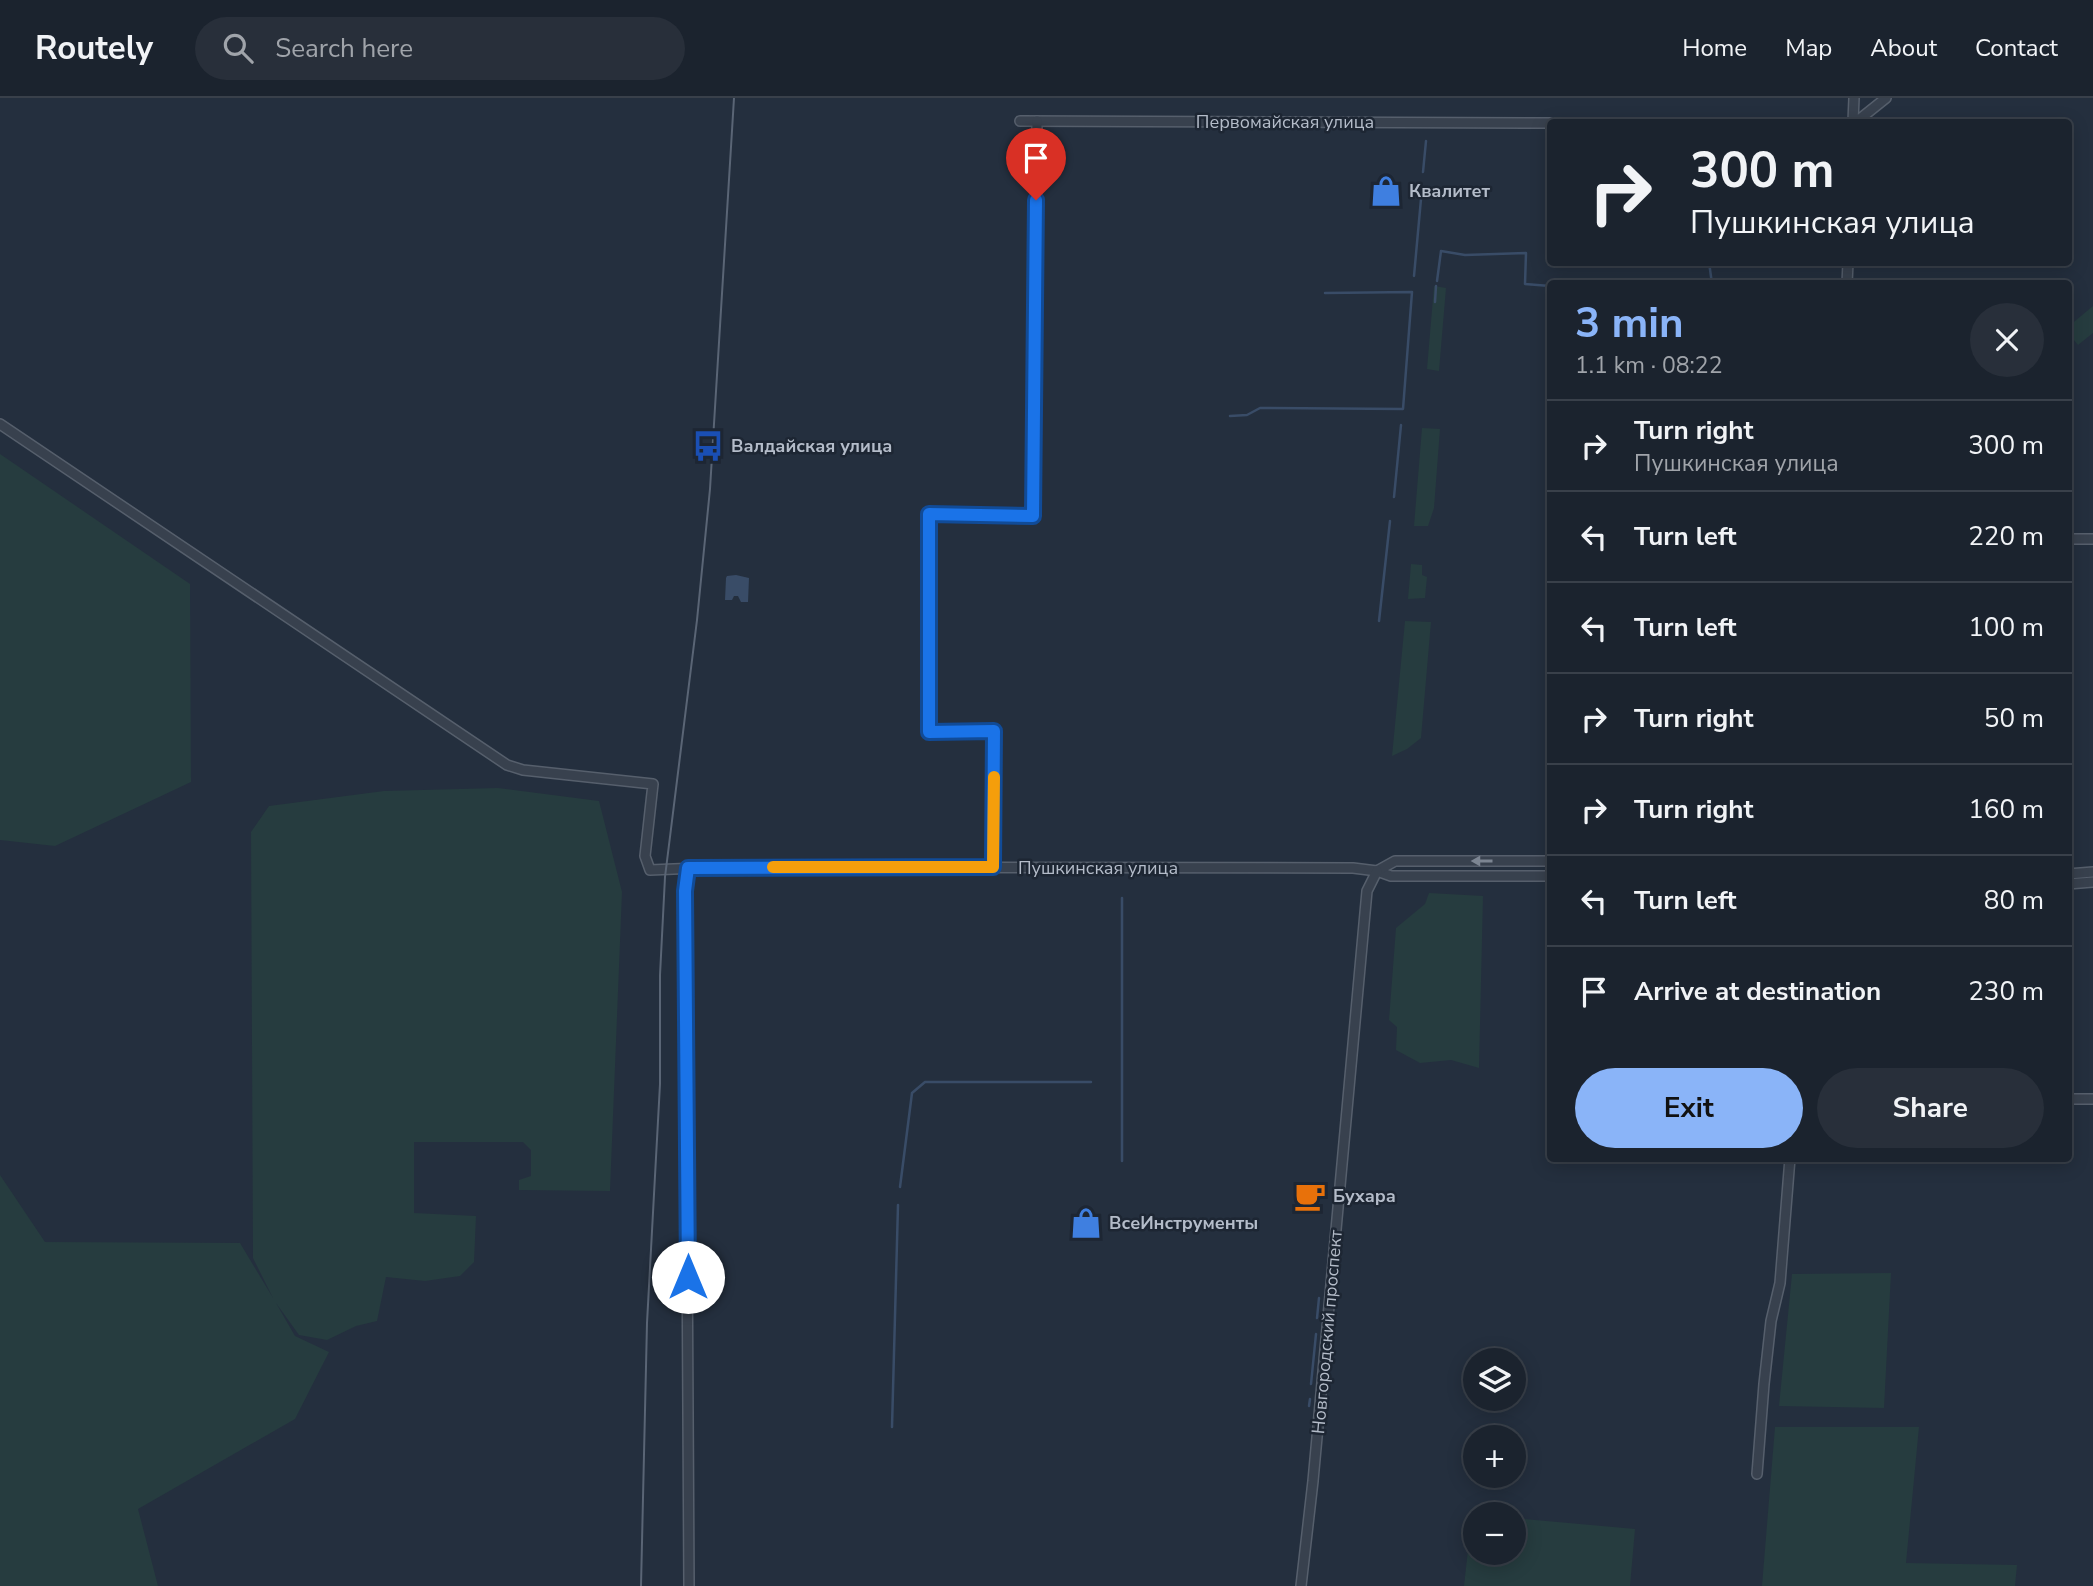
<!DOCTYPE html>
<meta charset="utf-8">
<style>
:root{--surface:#1b232e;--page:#282f3a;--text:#f1f3f6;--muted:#a0a4aa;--line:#39404a;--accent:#8ab4f8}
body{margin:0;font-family:"Nunito Sans",sans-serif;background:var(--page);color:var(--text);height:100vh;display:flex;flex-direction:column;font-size:26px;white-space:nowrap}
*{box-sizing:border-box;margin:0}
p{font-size:23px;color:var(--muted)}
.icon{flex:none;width:38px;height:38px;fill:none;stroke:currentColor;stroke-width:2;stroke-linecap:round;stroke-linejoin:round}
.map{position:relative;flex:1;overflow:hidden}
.panel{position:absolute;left:1547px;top:182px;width:525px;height:882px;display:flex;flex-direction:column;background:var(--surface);border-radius:7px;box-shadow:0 4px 18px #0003,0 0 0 2px var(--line)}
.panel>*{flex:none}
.guide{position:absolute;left:1547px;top:21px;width:525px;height:147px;border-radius:7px;box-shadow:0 4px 18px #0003,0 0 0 2px var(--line);background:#1b232e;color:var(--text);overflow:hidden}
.tools{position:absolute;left:1463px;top:1250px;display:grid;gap:14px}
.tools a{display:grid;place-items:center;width:63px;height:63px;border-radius:50%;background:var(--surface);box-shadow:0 4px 18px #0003,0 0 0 2px var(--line);font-size:35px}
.pin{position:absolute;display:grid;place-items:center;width:60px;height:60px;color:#fff;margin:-72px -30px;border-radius:50% 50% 50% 0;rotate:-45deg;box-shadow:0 0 7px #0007}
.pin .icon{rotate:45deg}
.me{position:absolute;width:77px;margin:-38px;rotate:0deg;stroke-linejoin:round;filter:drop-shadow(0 0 5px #0008)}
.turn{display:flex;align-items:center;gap:24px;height:147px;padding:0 28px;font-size:32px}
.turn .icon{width:91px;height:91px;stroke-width:2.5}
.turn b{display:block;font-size:49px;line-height:60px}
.round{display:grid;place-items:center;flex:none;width:74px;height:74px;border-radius:37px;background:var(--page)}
.headline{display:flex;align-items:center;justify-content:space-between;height:119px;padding:0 28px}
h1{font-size:42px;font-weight:700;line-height:52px;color:var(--accent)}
.primary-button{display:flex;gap:14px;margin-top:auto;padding:14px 28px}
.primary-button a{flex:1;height:80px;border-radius:42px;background:var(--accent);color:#111;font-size:28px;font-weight:700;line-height:80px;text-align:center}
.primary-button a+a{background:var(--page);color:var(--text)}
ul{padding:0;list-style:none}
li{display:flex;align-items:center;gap:21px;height:91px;padding:0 28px;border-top:2px solid var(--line)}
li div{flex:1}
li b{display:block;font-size:26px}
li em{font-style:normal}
header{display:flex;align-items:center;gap:42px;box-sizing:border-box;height:98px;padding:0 35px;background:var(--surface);border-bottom:2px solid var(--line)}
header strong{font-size:33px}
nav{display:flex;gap:38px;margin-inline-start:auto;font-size:24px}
.search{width:490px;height:63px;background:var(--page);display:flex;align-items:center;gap:18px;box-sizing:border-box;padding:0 24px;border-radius:38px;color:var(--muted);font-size:26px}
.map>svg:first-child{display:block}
</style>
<header>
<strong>Routely</strong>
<div class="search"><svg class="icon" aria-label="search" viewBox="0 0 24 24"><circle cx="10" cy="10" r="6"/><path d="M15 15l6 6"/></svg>Search here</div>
<nav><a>Home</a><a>Map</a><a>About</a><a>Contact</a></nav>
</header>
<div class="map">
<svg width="2093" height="1488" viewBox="0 0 2093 1488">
<rect width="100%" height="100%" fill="#242f3e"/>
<g fill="#263c3f">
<path d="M 1434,188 L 1446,190 L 1439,273 L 1427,271 Z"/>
<path d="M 2093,208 L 2093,235 L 2078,247 L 2069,236 L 2069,228 Z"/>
<path d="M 1422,330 L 1440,331 L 1434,410 L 1428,428 L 1414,428 Z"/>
<path d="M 0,356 L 190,486 L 191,684 L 55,748 L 0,742 Z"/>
<path d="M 1411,466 L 1422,467 L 1422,477 L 1427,479 L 1425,500 L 1408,501 Z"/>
<path d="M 1405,523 L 1431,524 L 1421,640 L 1407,651 L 1392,658 Z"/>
<path d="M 498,690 L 599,703 L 622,794 L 610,1093 L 519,1092 L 519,1082 L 531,1078 L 531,1052 L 523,1044 L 414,1044 L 414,1115 L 476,1118 L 474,1164 L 460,1178 L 425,1183 L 386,1179 L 377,1223 L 356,1228 L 327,1242 L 299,1237 L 276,1205 L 295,1238 L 329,1254 L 295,1321 L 138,1411 L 158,1488 L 0,1488 L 0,1077 L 45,1144 L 240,1145 L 273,1200 L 253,1160 L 251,734 L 269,708 L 384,693 Z"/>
<path d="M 1429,795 L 1483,798 L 1479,970 L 1451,962 L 1420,965 L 1396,952 L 1397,929 L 1389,922 L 1396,830 L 1425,806 Z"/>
<path d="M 1891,1175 L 1884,1310 L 1779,1308 L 1792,1176 Z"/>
<path d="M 1775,1329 L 1919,1329 L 1906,1465 L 2017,1467 L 2015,1488 L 1762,1488 Z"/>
<path d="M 1472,1416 L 1475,1416 L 1475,1454 L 1514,1454 L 1514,1420 L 1635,1431 L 1630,1488 L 1464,1488 Z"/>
</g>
<path fill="#394c67" d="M 736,477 L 749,480 L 748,504 L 741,504 L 738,498 L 734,498 L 732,502 L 725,502 L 726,480 L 727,478 Z"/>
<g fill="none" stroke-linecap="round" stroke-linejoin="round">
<g stroke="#394c67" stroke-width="2.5">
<path d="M 1423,74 L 1426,43"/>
<path d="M 1709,164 L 1712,186"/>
<path d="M 1414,178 L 1422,90"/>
<path d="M 1437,183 L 1441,153 L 1465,157 L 1526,155 L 1525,186 L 1550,188"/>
<path d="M 1435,204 L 1436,188"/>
<path d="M 1230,318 L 1247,317 L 1260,310 L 1403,311 L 1412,194 L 1325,195"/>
<path d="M 1394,399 L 1401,327"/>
<path d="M 1379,523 L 1390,423"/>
<path d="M 1122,1063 L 1122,800"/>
<path d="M 900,1089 L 912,995 L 925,984 L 1091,984"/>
<path d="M 1317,1220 L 1319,1200"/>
<path d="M 1311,1286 L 1316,1236"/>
<path d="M 1309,1308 L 1310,1301"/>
<path d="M 892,1329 L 898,1107"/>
</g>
<defs>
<g id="street">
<path d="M 1020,23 L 1550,25"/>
<path d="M 1853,24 L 1854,0"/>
<path d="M 1856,24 L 1886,0"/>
<path d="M 1847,186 L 1848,164"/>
<path d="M 0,326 L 507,667 L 523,672 L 653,686 L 645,758 L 650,772 L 721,769 L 1353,770 L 1377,773 L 1391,778 L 1550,778"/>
<path d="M 2068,441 L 2093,441"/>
<path d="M 688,770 L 685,793 L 689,1488"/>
<path d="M 993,770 L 994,633 L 929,634 L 929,416 L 1033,418 L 1037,23"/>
<path d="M 1377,773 L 1395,763 L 1550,763"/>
<path d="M 2068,776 L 2093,774"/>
<path d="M 2068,786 L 2093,784"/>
<path d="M 2068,1001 L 2093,1001"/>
<path d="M 1757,1376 L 1764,1286 L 1771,1223 L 1780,1185 L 1790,1060"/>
<path d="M 1301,1488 L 1313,1383 L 1367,793 L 1377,773"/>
</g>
</defs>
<use href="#street" stroke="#565f6c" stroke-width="12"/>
<use href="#street" stroke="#38414e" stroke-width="9"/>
<path stroke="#5a6575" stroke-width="2" d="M 641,1488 L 647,1225 L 660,986 L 660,877 L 665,779 L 697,522 L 710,391 L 734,0"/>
</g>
<defs><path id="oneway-solid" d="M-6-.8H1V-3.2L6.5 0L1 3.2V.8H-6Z" transform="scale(1.75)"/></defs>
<use fill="#7c8592" href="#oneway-solid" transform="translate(1482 763) rotate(-180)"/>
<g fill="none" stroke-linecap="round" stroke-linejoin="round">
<defs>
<path id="route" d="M 688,1179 L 685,793 L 688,770 L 993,769 L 994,633 L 929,634 L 929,416 L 1033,418 L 1036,102"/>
</defs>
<use href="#route" stroke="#114b97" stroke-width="18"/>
<use href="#route" stroke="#1a73e8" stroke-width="12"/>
<path stroke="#f59e0b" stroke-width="12" d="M 773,769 L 993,769 L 994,679"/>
</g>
<defs>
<symbol id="shop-bare" viewBox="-9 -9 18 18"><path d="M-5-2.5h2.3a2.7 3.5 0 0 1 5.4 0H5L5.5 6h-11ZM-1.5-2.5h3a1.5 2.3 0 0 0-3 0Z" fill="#3f7fe0" stroke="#1d2633" stroke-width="2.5" paint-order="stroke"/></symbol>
<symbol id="bus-bare" viewBox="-9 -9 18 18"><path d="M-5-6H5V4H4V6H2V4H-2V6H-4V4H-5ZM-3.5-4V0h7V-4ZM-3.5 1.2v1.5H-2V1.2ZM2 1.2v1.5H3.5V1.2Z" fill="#1a4fb4" stroke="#1d2633" stroke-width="2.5" paint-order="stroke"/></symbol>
<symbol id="cafe-bare" viewBox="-9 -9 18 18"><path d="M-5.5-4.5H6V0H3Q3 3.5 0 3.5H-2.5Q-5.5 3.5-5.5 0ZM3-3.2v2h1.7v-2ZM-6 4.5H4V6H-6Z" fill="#e8710a" stroke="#1d2633" stroke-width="2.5" paint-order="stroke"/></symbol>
</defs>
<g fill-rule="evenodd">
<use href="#shop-bare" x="1364" y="71" width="44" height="44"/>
<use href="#bus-bare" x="686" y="326" width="44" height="44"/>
<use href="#cafe-bare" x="1288" y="1076" width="44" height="44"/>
<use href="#shop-bare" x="1064" y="1103" width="44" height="44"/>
</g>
<g text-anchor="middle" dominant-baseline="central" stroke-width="5" stroke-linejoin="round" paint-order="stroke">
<g font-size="18" fill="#b4bcc9" stroke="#1d2633">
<text x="1285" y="24">Первомайская улица</text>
<text x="1098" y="770">Пушкинская улица</text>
<text transform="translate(1327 1234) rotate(-85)">Новгородский проспект</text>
</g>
<g font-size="18" font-weight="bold" fill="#b4bcc9" stroke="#1d2633" text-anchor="start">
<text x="1409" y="93">Квалитет</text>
<text x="731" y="348">Валдайская улица</text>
<text x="1333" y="1098">Бухара</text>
<text x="1109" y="1125">ВсеИнструменты</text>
</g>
</g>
</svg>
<div class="tools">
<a><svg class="icon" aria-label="layers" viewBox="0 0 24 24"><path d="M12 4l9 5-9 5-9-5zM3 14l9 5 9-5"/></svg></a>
<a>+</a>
<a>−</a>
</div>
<div class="pin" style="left:1036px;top:102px;background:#d93025"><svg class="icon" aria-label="arrive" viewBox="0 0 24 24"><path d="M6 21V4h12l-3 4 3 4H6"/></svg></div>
<svg class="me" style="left:688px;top:1179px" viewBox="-20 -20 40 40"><circle r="19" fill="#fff"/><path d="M0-13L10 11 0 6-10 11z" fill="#1a73e8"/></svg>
<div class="guide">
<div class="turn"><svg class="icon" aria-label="right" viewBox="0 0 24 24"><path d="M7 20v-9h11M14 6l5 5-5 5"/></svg><div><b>300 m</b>Пушкинская улица</div></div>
</div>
<section class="panel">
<div class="headline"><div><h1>3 min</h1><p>1.1 km · 08:22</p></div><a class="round"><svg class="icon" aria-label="close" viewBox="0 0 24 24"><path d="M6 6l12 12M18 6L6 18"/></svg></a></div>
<ul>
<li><svg class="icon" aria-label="right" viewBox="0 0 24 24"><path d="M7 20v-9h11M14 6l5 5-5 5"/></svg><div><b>Turn right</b><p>Пушкинская улица</p></div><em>300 m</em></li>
<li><svg class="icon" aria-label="left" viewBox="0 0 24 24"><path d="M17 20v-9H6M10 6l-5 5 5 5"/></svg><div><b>Turn left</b></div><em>220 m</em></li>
<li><svg class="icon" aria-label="left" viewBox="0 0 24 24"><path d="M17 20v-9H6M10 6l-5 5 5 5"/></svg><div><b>Turn left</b></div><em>100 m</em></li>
<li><svg class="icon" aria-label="right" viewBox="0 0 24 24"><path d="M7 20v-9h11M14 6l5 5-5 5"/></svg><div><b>Turn right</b></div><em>50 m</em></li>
<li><svg class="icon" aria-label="right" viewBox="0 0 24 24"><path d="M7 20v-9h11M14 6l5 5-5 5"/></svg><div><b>Turn right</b></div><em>160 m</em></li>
<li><svg class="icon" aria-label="left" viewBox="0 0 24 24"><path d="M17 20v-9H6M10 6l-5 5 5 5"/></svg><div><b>Turn left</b></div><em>80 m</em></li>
<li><svg class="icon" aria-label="arrive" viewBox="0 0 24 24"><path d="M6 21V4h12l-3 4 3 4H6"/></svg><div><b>Arrive at destination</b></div><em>230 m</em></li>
</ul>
<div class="primary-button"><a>Exit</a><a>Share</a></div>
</section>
</div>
